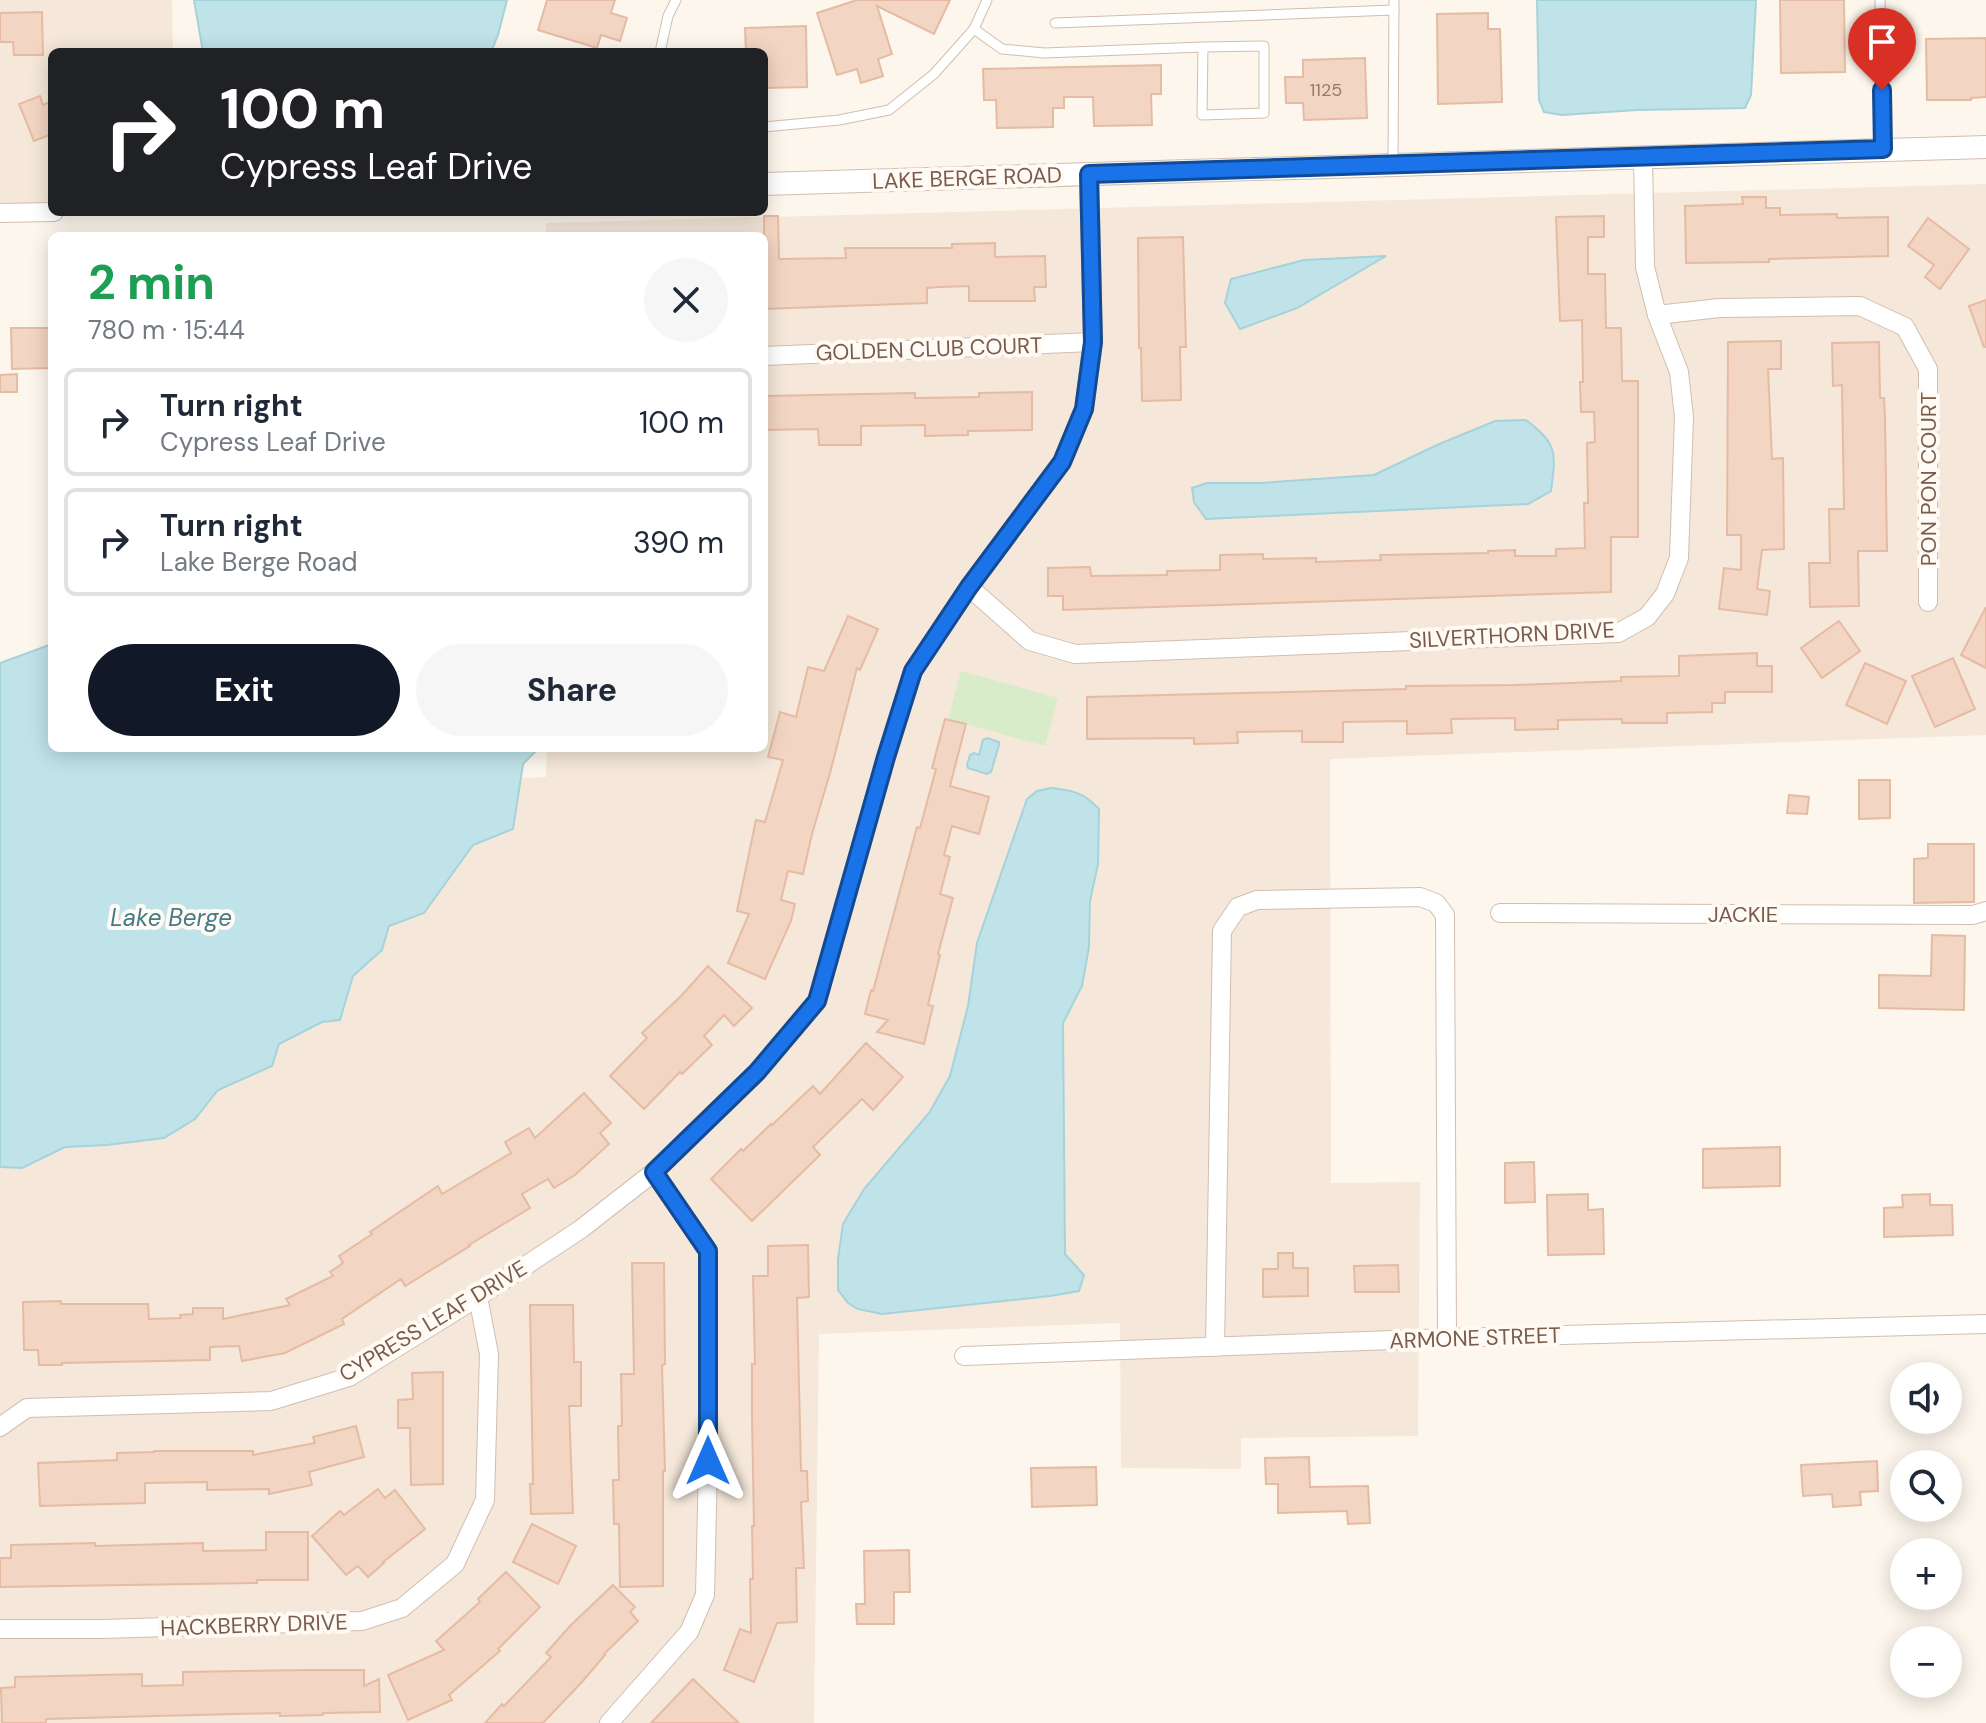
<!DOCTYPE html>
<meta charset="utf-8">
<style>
:root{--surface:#fff;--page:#f6f6f7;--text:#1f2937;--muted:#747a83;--line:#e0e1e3;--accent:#111827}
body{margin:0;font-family:"DM Sans",sans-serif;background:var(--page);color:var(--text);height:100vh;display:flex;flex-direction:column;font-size:30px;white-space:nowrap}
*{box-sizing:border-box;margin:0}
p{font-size:26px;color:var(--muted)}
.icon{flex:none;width:44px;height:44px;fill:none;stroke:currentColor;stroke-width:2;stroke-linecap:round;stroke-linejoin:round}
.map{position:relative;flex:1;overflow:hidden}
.panel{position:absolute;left:48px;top:232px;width:720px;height:520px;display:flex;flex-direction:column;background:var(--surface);border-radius:12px;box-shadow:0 4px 20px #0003}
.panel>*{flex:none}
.banner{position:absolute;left:48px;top:48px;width:720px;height:168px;border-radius:12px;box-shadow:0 4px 20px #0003;background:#202124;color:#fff;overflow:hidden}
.tools{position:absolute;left:1890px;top:1362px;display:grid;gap:16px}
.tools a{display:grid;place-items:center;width:72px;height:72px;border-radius:50%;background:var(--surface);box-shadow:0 4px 20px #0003;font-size:40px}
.pin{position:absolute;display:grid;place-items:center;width:68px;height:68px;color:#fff;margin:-82px -34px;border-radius:50% 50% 50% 0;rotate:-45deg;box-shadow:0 0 8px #0007}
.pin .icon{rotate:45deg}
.me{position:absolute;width:88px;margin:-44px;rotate:0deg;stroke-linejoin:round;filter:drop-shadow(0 0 6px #0008)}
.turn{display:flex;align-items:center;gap:28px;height:168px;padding:0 40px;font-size:36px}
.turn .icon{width:104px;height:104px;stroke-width:2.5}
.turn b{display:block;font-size:56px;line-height:68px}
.round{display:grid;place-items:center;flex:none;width:84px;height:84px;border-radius:42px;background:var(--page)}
.overview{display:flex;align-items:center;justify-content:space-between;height:136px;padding:0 40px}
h1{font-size:48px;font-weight:700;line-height:60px;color:#1e9e55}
.button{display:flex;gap:16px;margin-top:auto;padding:16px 40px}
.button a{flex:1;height:92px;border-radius:48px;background:var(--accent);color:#fff;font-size:32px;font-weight:700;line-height:92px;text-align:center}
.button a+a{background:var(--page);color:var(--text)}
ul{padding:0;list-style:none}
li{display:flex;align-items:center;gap:24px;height:108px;margin:0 16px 12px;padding:0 24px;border:4px solid var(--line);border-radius:12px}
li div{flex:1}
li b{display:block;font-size:30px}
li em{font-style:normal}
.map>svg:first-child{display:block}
</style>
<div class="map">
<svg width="1986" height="1723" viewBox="0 0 1986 1723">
<rect width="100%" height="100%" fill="#fdf6ec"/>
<g fill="#f5e8da">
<path d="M 0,0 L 172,0 L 173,52 L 52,52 L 52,209 L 0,210 Z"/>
<path d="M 1986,184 L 1986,735 L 1330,759 L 1331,1183 L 1420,1182 L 1418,1436 L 1241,1438 L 1241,1469 L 1121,1468 L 1120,1323 L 819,1334 L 814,1723 L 0,1723 L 0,794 L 546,777 L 547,748 L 764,748 L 764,236 L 546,236 L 546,223 Z"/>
</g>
<path fill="#d8ecc9" d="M 961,671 L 1058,698 L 1045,746 L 948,719 Z"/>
<g fill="#bfe3e8" stroke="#a5d3da" stroke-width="2">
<path d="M 194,0 L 507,0 L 498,35 L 491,52 L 203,52 Z"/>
<path d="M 1537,0 L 1756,0 L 1751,95 L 1745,108 L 1637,110 L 1562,115 L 1544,112 L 1539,100 Z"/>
<path d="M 1386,256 L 1297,308 L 1240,329 L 1225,303 L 1231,279 L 1304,260 Z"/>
<path d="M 1526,420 C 1558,444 1556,453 1551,491 L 1528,504 L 1206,519 L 1194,502 L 1192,488 L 1207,483 L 1261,483 L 1374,475 L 1437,445 L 1495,421 Z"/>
<path d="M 52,644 L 52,748 L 539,748 L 523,764 L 513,829 L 473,845 L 424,913 L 389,926 L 382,950 L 353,976 L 340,1020 L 322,1022 L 279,1044 L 272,1066 L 218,1090 L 195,1119 L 164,1138 L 107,1145 L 65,1147 L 22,1168 L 0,1167 L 0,663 Z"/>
<path d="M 987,738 L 999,742 L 999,745 L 991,772 L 987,774 L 968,768 L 967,765 L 970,755 L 974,753 L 979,755 L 983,740 Z"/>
<path d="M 1051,788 C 1074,791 1083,792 1099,809 L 1098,864 L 1090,901 L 1089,947 L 1082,986 L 1063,1023 L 1065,1254 L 1084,1275 L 1079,1291 L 1050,1296 L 882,1314 L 858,1309 L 848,1303 L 838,1290 L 838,1259 L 843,1224 L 864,1189 L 929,1113 L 950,1076 L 968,1006 L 977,943 L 1027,799 L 1037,791 Z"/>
</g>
<g fill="#f3d5c3" stroke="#e6bba3" stroke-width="2">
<path d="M 547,0 L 615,0 L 611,13 L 627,18 L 620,41 L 601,35 L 597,48 L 538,30 Z"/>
<path d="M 857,0 L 950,0 L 934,34 L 877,6 L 892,54 L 878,59 L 883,76 L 861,83 L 857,69 L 837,75 L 817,13 Z"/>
<path d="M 1780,0 L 1844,0 L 1845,72 L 1781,73 Z"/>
<path d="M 42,12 L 43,55 L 14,55 L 13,42 L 0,42 L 0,13 Z"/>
<path d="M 1488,13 L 1488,29 L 1500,29 L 1502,102 L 1438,104 L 1437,14 Z"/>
<path d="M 806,26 L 807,87 L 764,88 L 764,52 L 746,52 L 745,28 Z"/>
<path d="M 1986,38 L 1986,97 L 1971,98 L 1971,100 L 1927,100 L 1926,39 Z"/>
<path d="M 1365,58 L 1367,118 L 1304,120 L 1303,103 L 1286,103 L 1285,77 L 1303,77 L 1303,60 Z"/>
<path d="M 1161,65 L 1161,94 L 1151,94 L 1152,125 L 1094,126 L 1093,97 L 1064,97 L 1064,108 L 1053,108 L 1053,127 L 997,128 L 996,100 L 984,100 L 983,69 Z"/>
<path d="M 40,96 L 43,105 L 52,101 L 52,134 L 34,141 L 19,104 Z"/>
<path d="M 1742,197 L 1766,197 L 1766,208 L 1780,208 L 1780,215 L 1837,214 L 1837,218 L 1888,217 L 1888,256 L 1769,259 L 1769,262 L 1686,263 L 1685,206 L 1743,204 Z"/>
<path d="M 764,216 L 778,216 L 779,259 L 846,258 L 845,248 L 952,248 L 952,244 L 995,243 L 995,257 L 1045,256 L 1046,287 L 1034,287 L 1035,301 L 969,301 L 969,286 L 939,287 L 927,288 L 927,303 L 764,309 Z"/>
<path d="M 1604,216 L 1604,237 L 1588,237 L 1588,274 L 1605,274 L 1606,328 L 1621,328 L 1622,381 L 1638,381 L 1638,537 L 1611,537 L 1611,592 L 1063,610 L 1063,596 L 1048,596 L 1048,568 L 1090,567 L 1091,576 L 1167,575 L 1167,571 L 1220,570 L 1220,555 L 1263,554 L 1263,559 L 1316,558 L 1316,562 L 1381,560 L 1380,555 L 1488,553 L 1488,551 L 1515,550 L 1515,556 L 1556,556 L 1556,549 L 1585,548 L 1584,503 L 1588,503 L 1587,443 L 1595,442 L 1594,412 L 1581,412 L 1580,382 L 1583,382 L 1582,320 L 1560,321 L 1556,217 Z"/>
<path d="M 1928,218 L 1969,249 L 1940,289 L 1925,277 L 1934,265 L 1908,246 Z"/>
<path d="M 1183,237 L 1186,347 L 1180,347 L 1181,400 L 1142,401 L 1141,348 L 1139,348 L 1138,238 Z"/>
<path d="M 1986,300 L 1986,347 L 1984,347 L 1969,306 Z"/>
<path d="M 11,328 L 52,328 L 52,368 L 12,369 Z"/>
<path d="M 1781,341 L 1781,369 L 1768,369 L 1772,459 L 1783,458 L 1784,549 L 1762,550 L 1757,589 L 1770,591 L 1767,615 L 1719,609 L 1724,568 L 1741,570 L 1741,535 L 1727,535 L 1728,342 Z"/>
<path d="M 1879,342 L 1880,398 L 1884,398 L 1885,418 L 1887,551 L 1858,551 L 1859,606 L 1810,607 L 1809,563 L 1830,563 L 1829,509 L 1844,509 L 1842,385 L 1833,386 L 1832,343 Z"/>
<path d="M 17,374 L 17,392 L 0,392 L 0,375 Z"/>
<path d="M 1032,392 L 1032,430 L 968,431 L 968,435 L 925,436 L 925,425 L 861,426 L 861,445 L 819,445 L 818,429 L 764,430 L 764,396 L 915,393 L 915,398 L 979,397 L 979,393 Z"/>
<path d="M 1986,607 L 1986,668 L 1961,655 Z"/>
<path d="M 848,616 L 878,629 L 860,670 L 857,668 L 830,773 L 812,834 L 803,874 L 788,871 L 781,900 L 795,904 L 791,921 L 765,979 L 728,963 L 749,914 L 737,911 L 756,820 L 765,822 L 783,760 L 768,757 L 780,712 L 796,717 L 808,667 L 824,671 Z"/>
<path d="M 1839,621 L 1860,651 L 1822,678 L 1801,648 Z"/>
<path d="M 1757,653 L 1757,666 L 1772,666 L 1772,692 L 1725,692 L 1725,703 L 1712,703 L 1712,712 L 1667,713 L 1667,723 L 1622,723 L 1622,719 L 1558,720 L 1558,729 L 1515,730 L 1515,718 L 1451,719 L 1452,733 L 1407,734 L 1407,721 L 1343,722 L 1343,742 L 1302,742 L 1302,731 L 1237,732 L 1238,743 L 1194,744 L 1194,738 L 1087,739 L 1087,697 L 1406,689 L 1406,686 L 1514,685 L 1621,681 L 1621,677 L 1679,676 L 1679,656 Z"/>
<path d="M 1953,658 L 1975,709 L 1935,727 L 1912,676 Z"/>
<path d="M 1865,663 L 1906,681 L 1887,724 L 1846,705 Z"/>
<path d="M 945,719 L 966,724 L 950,786 L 989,797 L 979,834 L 952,826 L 944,855 L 950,857 L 940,894 L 953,898 L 938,954 L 940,955 L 928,1005 L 933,1006 L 924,1044 L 877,1032 L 888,1020 L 865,1014 L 871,990 L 873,991 L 917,827 L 920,828 L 936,769 L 932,768 Z"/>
<path d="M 1859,780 L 1890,780 L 1890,818 L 1859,819 Z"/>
<path d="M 1789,795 L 1809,797 L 1807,814 L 1787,813 Z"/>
<path d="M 1928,844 L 1974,844 L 1974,902 L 1914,903 L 1914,859 L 1928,858 Z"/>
<path d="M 1932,935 L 1965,936 L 1964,1010 L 1879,1008 L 1879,975 L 1931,976 Z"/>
<path d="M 708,966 L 752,1008 L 734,1026 L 724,1015 L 704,1036 L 712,1045 L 682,1074 L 680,1072 L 644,1109 L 610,1076 L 647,1038 L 642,1033 L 682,995 Z"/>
<path d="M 866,1043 L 903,1077 L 873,1110 L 862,1099 L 813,1147 L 820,1155 L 752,1221 L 711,1179 L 741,1149 L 743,1151 L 771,1124 L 772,1125 L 813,1086 L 820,1094 Z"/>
<path d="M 584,1093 L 611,1123 L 600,1133 L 609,1144 L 575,1175 L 554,1188 L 548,1179 L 522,1194 L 530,1208 L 469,1245 L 470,1246 L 405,1286 L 401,1279 L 342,1319 L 344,1324 L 285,1353 L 242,1361 L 239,1346 L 210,1347 L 210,1360 L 62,1363 L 62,1365 L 39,1365 L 38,1350 L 24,1350 L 23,1302 L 61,1301 L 61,1304 L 148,1304 L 149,1319 L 181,1318 L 180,1315 L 193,1314 L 193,1308 L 223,1308 L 223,1319 L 290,1305 L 286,1299 L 333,1276 L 330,1272 L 343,1263 L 339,1256 L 372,1234 L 370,1232 L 438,1186 L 442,1194 L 511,1153 L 505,1142 L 529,1128 L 535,1138 Z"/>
<path d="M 1780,1147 L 1780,1186 L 1703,1188 L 1703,1149 Z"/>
<path d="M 1534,1162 L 1535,1202 L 1505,1203 L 1505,1163 Z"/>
<path d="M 1588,1194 L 1588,1210 L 1603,1209 L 1604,1254 L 1548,1255 L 1547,1195 Z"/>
<path d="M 1930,1194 L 1930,1205 L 1952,1205 L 1953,1235 L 1884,1237 L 1884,1208 L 1903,1207 L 1902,1195 Z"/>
<path d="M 808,1245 L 809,1297 L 797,1298 L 801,1471 L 807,1471 L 808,1501 L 801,1502 L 804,1568 L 796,1568 L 797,1622 L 777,1623 L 754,1682 L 724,1670 L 740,1629 L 751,1633 L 750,1579 L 753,1579 L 752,1526 L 754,1526 L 752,1417 L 752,1364 L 755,1364 L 753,1276 L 768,1276 L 768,1246 Z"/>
<path d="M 1278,1253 L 1293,1253 L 1293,1268 L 1308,1268 L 1308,1296 L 1263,1297 L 1263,1269 L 1278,1269 Z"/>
<path d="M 632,1263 L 664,1263 L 665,1364 L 662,1365 L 665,1471 L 663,1471 L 663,1586 L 620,1587 L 619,1524 L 614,1524 L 613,1480 L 619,1480 L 618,1426 L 622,1426 L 621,1374 L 634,1374 Z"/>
<path d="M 1398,1265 L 1399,1292 L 1355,1292 L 1354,1266 Z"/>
<path d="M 530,1305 L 573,1305 L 574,1362 L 581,1362 L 581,1406 L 569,1406 L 573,1513 L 531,1514 L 530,1484 L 533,1484 Z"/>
<path d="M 443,1372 L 443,1484 L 411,1485 L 410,1428 L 398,1428 L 398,1400 L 413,1399 L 412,1373 Z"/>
<path d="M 356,1426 L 364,1457 L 309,1472 L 312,1485 L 269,1494 L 269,1489 L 207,1490 L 207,1482 L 145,1483 L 145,1503 L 40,1506 L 38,1463 L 117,1460 L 117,1453 L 154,1452 L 154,1451 L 253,1451 L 253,1455 L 315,1443 L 313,1437 Z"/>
<path d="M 1309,1457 L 1310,1487 L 1368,1486 L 1370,1523 L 1348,1524 L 1347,1511 L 1278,1513 L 1278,1484 L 1266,1484 L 1265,1458 Z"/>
<path d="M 1877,1461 L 1878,1491 L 1860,1492 L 1861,1505 L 1833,1507 L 1832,1494 L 1803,1496 L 1801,1465 Z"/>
<path d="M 1096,1467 L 1097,1505 L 1032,1507 L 1031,1468 Z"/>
<path d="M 378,1489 L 385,1498 L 395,1490 L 425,1529 L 383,1562 L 384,1563 L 368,1577 L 358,1566 L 346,1575 L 312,1536 L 340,1511 L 344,1515 Z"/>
<path d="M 532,1524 L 576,1546 L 558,1584 L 513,1562 Z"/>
<path d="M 266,1532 L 308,1532 L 308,1580 L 257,1580 L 257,1583 L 0,1587 L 0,1558 L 11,1558 L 11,1545 L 95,1543 L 95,1546 L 203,1543 L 203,1551 L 266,1550 Z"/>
<path d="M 909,1550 L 910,1592 L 894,1592 L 894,1624 L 857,1624 L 856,1604 L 865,1604 L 864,1551 Z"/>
<path d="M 506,1572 L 540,1607 L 498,1649 L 500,1651 L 449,1695 L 452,1700 L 408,1720 L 388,1675 L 444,1650 L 436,1641 L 480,1602 L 478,1599 Z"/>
<path d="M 613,1585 L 635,1607 L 630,1612 L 638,1621 L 604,1654 L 605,1655 L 582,1682 L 543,1723 L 485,1723 L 502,1704 L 504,1706 L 551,1657 L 546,1653 L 571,1625 Z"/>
<path d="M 308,1670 L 364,1670 L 364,1686 L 379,1679 L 380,1712 L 323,1713 L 323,1715 L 280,1716 L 280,1713 L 156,1716 L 46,1719 L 46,1723 L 2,1723 L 1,1688 L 15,1687 L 15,1677 L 142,1674 L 142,1686 L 183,1685 L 183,1672 Z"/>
<path d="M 693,1679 L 721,1706 L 739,1723 L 651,1723 Z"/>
</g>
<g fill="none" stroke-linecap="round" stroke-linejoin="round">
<defs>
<g id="service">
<path d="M 1880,0 L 1883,149"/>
<path d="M 1055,23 L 1394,10"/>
<path d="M 974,29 L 1002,49 L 1044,53 L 1203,47 L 1202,115 L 1264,113 L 1264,46 L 1203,47"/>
<path d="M 660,52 L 668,16 L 676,0"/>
<path d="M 764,127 L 839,120 L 889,110 L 934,74 L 974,29 L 987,0"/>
<path d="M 1393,165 L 1394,0"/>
</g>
<g id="minor">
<path d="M 0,213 L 54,212"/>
<path d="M 1657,315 L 1719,308 L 1860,306 L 1905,327 L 1928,369 L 1928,602"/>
<path d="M 764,356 L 1093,342"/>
<path d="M 969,587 L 1030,641 L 1075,654 L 1618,633 L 1647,617 L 1665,594 L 1679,558 L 1684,417 L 1679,372 L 1657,315 L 1645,267 L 1643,157"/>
<path d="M 1500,913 L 1973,915 L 1986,911"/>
<path d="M 1215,1347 L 1222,931 L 1238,907 L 1257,900 L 1420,897 L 1436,903 L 1445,915 L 1447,1338"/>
<path d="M 964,1356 L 1447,1338 L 1986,1324"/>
<path d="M 0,1427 L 27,1408 L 271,1401 L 349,1377 L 478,1297 L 581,1229 L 654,1172 L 757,1072 L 817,1001 L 886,757 L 913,671 L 969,587 L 1062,462 L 1084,409 L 1093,342 L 1089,174"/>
<path d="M 0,1629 L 103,1629 L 362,1621 L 402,1608 L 455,1564 L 485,1500 L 489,1354 L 478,1297"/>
<path d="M 609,1723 L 689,1632 L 705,1595 L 708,1461 L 708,1251 L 654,1172"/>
</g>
<path id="tertiary" d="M 764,184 L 1986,147"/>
</defs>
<use href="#service" stroke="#d1beb0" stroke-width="11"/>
<use href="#minor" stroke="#d1beb0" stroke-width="20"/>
<use href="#tertiary" stroke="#d1beb0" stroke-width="24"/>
<use href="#service" stroke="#fff" stroke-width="9"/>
<use href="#minor" stroke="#fff" stroke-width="18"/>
<use href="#tertiary" stroke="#fff" stroke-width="22"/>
</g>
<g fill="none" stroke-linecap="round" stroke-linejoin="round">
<defs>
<path id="route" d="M 708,1461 L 708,1251 L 654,1172 L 757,1072 L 817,1001 L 886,757 L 913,671 L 969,587 L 1062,462 L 1084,409 L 1093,342 L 1089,174 L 1883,149 L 1882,90"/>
</defs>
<use href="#route" stroke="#114b97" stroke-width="20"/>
<use href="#route" stroke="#1a73e8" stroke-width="14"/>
</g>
<g text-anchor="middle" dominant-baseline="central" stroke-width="8" stroke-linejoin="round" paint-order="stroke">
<g font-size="18" fill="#987a6a">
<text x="1326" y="90">1125</text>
</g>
<g font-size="22" fill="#7a5c4d" stroke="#fffaf3">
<text transform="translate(967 178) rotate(-2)">LAKE BERGE ROAD</text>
<text transform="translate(929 349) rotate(-2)">GOLDEN CLUB COURT</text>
<text transform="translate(1928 479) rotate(-90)">PON PON COURT</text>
<text transform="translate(1512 635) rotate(-3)">SILVERTHORN DRIVE</text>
<text x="1743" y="914">JACKIE</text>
<text transform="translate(433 1321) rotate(-31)">CYPRESS LEAF DRIVE</text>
<text transform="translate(1475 1338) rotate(-2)">ARMONE STREET</text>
<text transform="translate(254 1625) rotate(-2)">HACKBERRY DRIVE</text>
</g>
<g font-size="24" font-style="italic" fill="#437c86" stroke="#fffaf3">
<text x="171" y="917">Lake Berge</text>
</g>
</g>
</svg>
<div class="tools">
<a><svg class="icon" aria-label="sound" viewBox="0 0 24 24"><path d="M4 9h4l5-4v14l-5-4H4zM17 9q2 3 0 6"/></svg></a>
<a><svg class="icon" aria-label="search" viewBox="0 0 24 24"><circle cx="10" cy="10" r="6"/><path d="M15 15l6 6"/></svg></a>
<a>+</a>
<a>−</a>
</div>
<div class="pin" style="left:1882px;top:90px;background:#d93025"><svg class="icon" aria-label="arrive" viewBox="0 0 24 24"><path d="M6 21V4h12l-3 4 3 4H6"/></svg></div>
<svg class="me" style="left:708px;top:1461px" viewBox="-20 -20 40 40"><path d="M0-17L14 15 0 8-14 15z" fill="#1a73e8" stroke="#fff" stroke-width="4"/></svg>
<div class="banner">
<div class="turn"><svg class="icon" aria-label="right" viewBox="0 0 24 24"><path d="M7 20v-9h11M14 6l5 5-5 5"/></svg><div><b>100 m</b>Cypress Leaf Drive</div></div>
</div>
<section class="panel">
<div class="overview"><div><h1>2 min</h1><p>780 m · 15:44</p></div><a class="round"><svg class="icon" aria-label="close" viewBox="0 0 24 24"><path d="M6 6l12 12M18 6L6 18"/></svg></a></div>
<ul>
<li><svg class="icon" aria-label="right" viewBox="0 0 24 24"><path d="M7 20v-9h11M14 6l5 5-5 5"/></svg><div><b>Turn right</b><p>Cypress Leaf Drive</p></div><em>100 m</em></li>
<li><svg class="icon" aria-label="right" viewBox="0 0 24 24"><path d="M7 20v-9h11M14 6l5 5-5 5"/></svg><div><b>Turn right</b><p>Lake Berge Road</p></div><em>390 m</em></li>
</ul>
<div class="button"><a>Exit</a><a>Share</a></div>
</section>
</div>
